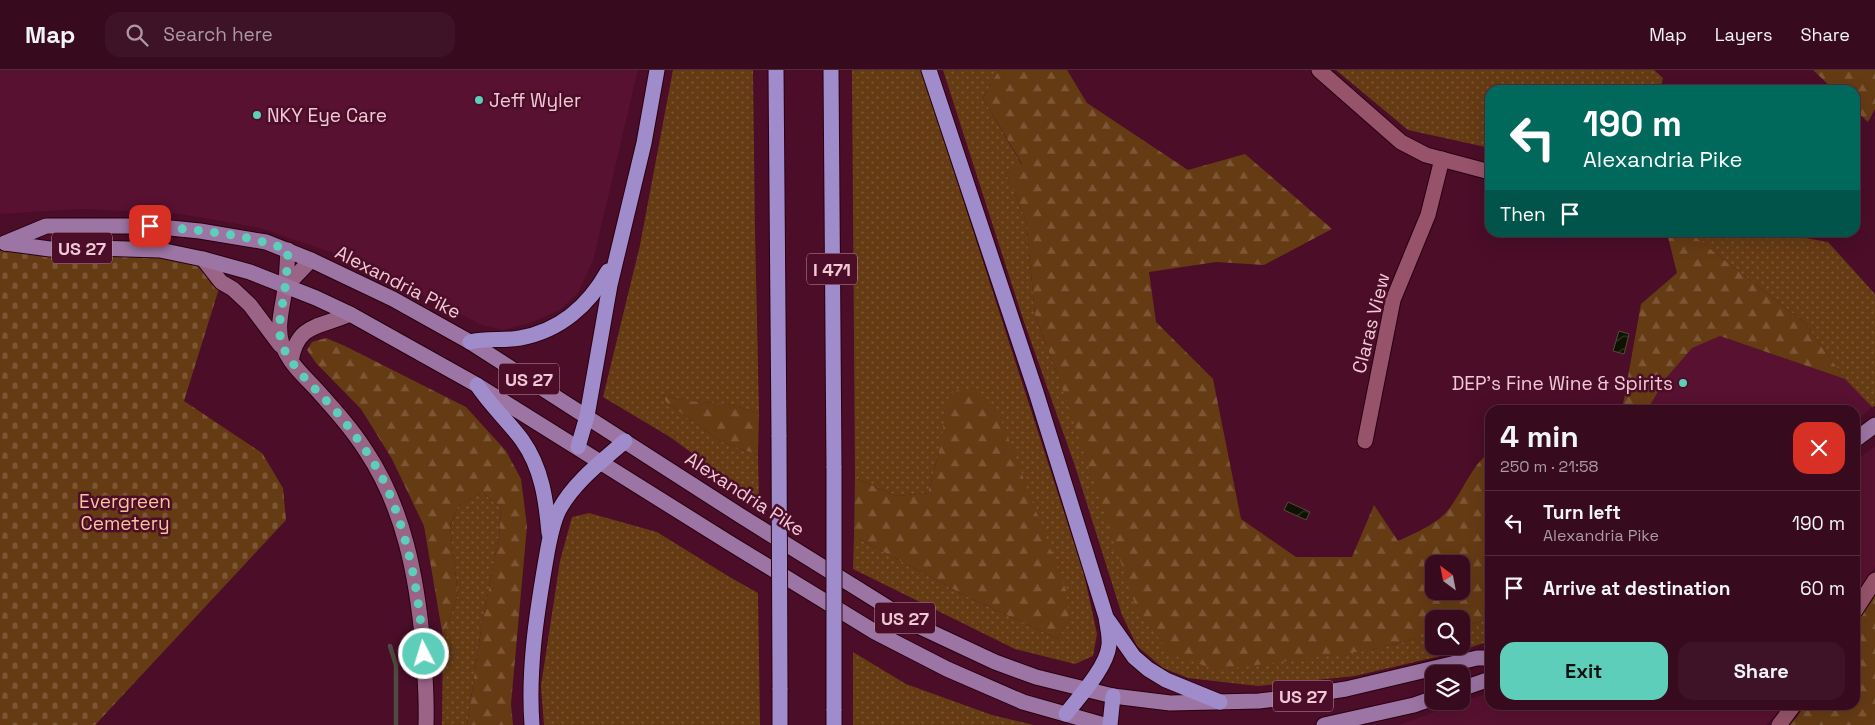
<!DOCTYPE html>
<meta charset="utf-8">
<style>
:root{--surface:#380a1e;--page:#3f1327;--text:#f1f3f6;--muted:#ab9aa4;--line:#522b3c;--accent:#5dceb9}
body{margin:0;font-family:"Space Grotesk",sans-serif;background:var(--page);color:var(--text);height:100vh;display:flex;flex-direction:column;font-size:19px;white-space:nowrap}
*{box-sizing:border-box;margin:0}
p{font-size:16px;color:var(--muted)}
.icon{flex:none;width:28px;height:28px;fill:none;stroke:currentColor;stroke-width:2;stroke-linecap:round;stroke-linejoin:round}
.map{position:relative;flex:1;overflow:hidden}
.details{position:absolute;left:1485px;top:335px;width:375px;height:305px;display:flex;flex-direction:column;background:var(--surface);border-radius:15px;box-shadow:0 5px 20px #0002,0 0 0 1px var(--line)}
.details>*{flex:none}
.guide{position:absolute;left:1485px;top:15px;width:375px;height:152px;border-radius:15px;box-shadow:0 5px 20px #0002,0 0 0 1px var(--line);background:#00695c;color:#fff;overflow:hidden}
.needle{width:32px;rotate:328deg}
.fabs{position:absolute;left:1425px;top:485px;display:grid;gap:10px}
.fabs a{display:grid;place-items:center;width:45px;height:45px;border-radius:10px;background:var(--surface);box-shadow:0 5px 20px #0002,0 0 0 1px var(--line);font-size:25px}
.pin{position:absolute;display:grid;place-items:center;width:42px;height:42px;color:#fff;margin:-21px;border-radius:10px;box-shadow:0 2px 8px #0006}
.me{position:absolute;width:55px;margin:-28px;rotate:355deg;stroke-linejoin:round;filter:drop-shadow(0 0 4px #0008)}
.turn{display:flex;align-items:center;gap:18px;height:105px;padding:0 15px;font-size:22px}
.turn .icon{width:65px;height:65px;stroke-width:2.5}
.turn b{display:block;font-size:35px;line-height:42px}
.then{display:flex;align-items:center;height:48px;padding:0 15px;background:#0003;gap:10px;font-size:19px}
.round{display:grid;place-items:center;flex:none;width:52px;height:52px;border-radius:15px;background:var(--page)}
.overview{display:flex;align-items:center;justify-content:space-between;height:85px;padding:0 15px}
h1{font-size:30px;font-weight:700;line-height:38px}
.button{display:flex;gap:10px;margin-top:auto;padding:10px 15px}
.button a{flex:1;height:58px;border-radius:15px;background:var(--accent);color:#111;font-size:20px;font-weight:700;line-height:58px;text-align:center}
.button a+a{background:var(--page);color:var(--text)}
ul{padding:0;list-style:none}
li{display:flex;align-items:center;gap:15px;height:65px;padding:0 15px;border-top:1px solid var(--line)}
li div{flex:1}
li b{display:block;font-size:19px}
li em{font-style:normal}
header{display:flex;align-items:center;gap:30px;box-sizing:border-box;height:70px;padding:0 25px;background:var(--surface);border-bottom:1px solid var(--line)}
header strong{font-size:24px}
nav{display:flex;gap:28px;margin-inline-start:auto;font-size:18px}
.search{width:350px;height:45px;background:var(--page);display:flex;align-items:center;gap:12px;box-sizing:border-box;padding:0 18px;border-radius:15px;color:var(--muted);font-size:19px}
.map>svg:first-child{display:block}
</style>
<header>
<strong>Map</strong>
<div class="search"><svg class="icon" aria-label="search" viewBox="0 0 24 24"><circle cx="10" cy="10" r="6"/><path d="M15 15l6 6"/></svg>Search here</div>
<nav><a>Map</a><a>Layers</a><a>Share</a></nav>
</header>
<div class="map">
<svg width="1875" height="655" viewBox="0 0 1875 655">
<defs>
<pattern id="grass-dots" width="8" height="8" patternUnits="userSpaceOnUse" patternTransform="scale(1.25)"><rect width="8" height="8" fill="#653b14"/><path d="M2 2h.1M6 6h.1" fill="none" stroke="#7c5635" stroke-width="1.8" stroke-linecap="round"/></pattern>
<pattern id="forest-firs" width="22" height="20" patternUnits="userSpaceOnUse" patternTransform="scale(1.25)"><rect width="22" height="20" fill="#653b14"/><path d="M5 1l3.5 6h-7zM16 11l3.5 6h-7z" fill="#7c5635"/></pattern>
<pattern id="cemetery-stones" width="16" height="16" patternUnits="userSpaceOnUse" patternTransform="scale(1.25)"><rect width="16" height="16" fill="#653b14"/><path d="M2 7V4a2 2 0 0 1 4 0v3zM10 15v-3a2 2 0 0 1 4 0v3z" fill="#7c5635"/></pattern>
<pattern id="water-waves" width="16" height="10" patternUnits="userSpaceOnUse" patternTransform="scale(1.25)"><rect width="16" height="10" fill="#0e1300"/><path d="M0 5q4-4 8 0t8 0" fill="none" stroke="#323424"/></pattern>
</defs>
<rect width="100%" height="100%" fill="#4b0d28"/>
<g fill="#581130">
<path d="M 0,0 L 638,0 L 593,191 L 578,223 L 560,240 L 530,253 L 503,260 L 482,255 L 353,190 L 260,158 L 180,144 L 83,139 L 0,144 Z"/>
<path d="M 1720,266 L 1845,309 L 1872,337 L 1855,352 L 1855,340 L 1647,340 L 1667,307 L 1692,277 Z"/>
<path d="M 1875,376 L 1875,497 L 1855,529 L 1855,391 Z"/>
<path d="M 1490,622 L 1490,635 L 1785,635 L 1766,655 L 1399,655 Z"/>
</g>
<g fill="url(#grass-dots)">
<path d="M 673,0 L 753,0 L 755,159 L 759,343 L 728,334 L 688,331 L 663,325 L 666,332 L 720,371 L 758,385 L 759,432 L 670,367 L 603,327 L 640,175 Z"/>
<path d="M 852,0 L 921,0 L 1084,504 L 1097,564 L 1093,586 L 1075,594 L 1015,579 L 853,499 L 854,466 L 966,526 L 1058,569 L 1068,549 L 939,382 L 928,423 L 897,426 L 855,408 Z"/>
<path d="M 943,0 L 999,0 L 983,28 L 1022,95 L 1006,103 L 1026,150 L 1035,245 L 1057,303 L 1371,580 L 1434,564 L 1434,576 L 1461,576 L 1461,557 L 1490,549 L 1490,571 L 1453,583 L 1355,606 L 1258,616 L 1188,608 L 1163,598 L 1137,576 L 1122,545 L 1075,396 L 1022,246 Z"/>
<path d="M 1336,0 L 1654,0 L 1663,8 L 1660,20 L 1490,20 L 1490,78 L 1408,60 Z"/>
<path d="M 1690,163 L 1777,163 L 1828,172 L 1875,224 L 1875,336 L 1872,337 L 1845,309 L 1805,253 Z"/>
<path d="M 482,422 L 501,438 L 499,466 L 481,560 L 467,655 L 442,655 L 443,567 L 458,525 L 450,457 L 458,436 Z"/>
<path d="M 589,443 L 657,462 L 728,506 L 758,523 L 760,655 L 544,655 L 541,616 L 560,491 L 572,447 Z"/>
<path d="M 853,582 L 906,614 L 992,645 L 1034,655 L 853,655 Z"/>
</g>
<g fill="url(#forest-firs)" fill-rule="evenodd">
<path d="M 999,0 L 1067,0 L 1087,33 L 1188,100 L 1245,84 L 1332,159 L 1264,195 L 1216,192 L 1149,202 L 1156,252 L 1213,309 L 1241,449 L 1296,487 L 1352,487 L 1374,435 L 1398,471 C 1411,465 1427,458 1439,449 C 1460,433 1469,395 1490,383 L 1490,549 L 1461,557 L 1461,549 L 1434,549 L 1434,564 L 1371,580 L 1218,600 L 1172,585 L 1138,543 L 1057,303 L 1035,245 L 1026,150 L 1006,103 L 1022,94 L 983,28 ZM 1434,494 L 1461,494 L 1461,521 L 1434,521 Z"/>
<path d="M 1813,0 L 1875,0 L 1875,39 L 1868,52 L 1855,40 L 1855,20 L 1834,20 Z"/>
<path d="M 1667,163 L 1690,163 L 1805,253 L 1845,309 L 1720,266 L 1692,278 L 1667,307 L 1647,340 L 1622,340 L 1641,234 L 1677,203 Z"/>
<path d="M 326,268 L 345,276 L 466,337 L 506,381 L 521,409 L 527,456 L 511,634 L 513,655 L 467,655 L 481,560 L 499,466 L 501,438 L 482,422 L 458,436 L 450,456 L 458,525 L 443,567 L 424,456 L 392,389 L 361,339 L 316,293 L 307,280 L 312,272 Z"/>
<path d="M 963,318 L 983,325 L 1002,352 L 1066,520 L 1069,549 L 1058,569 L 966,526 L 854,466 L 855,408 L 897,426 L 928,423 L 939,382 L 949,324 Z"/>
<path d="M 663,325 L 689,331 L 728,334 L 759,343 L 758,385 L 720,371 L 666,332 Z"/>
<path d="M 1875,525 L 1875,655 L 1789,655 L 1797,647 L 1805,635 L 1855,635 L 1855,556 Z"/>
</g>
<path fill="url(#cemetery-stones)" d="M 0,173 L 203,189 L 221,212 L 184,331 L 262,383 L 283,418 L 286,450 L 95,655 L 0,655 Z"/>
<g fill="url(#water-waves)" stroke="#524a40">
<path d="M 1619,261 L 1629,264 L 1624,284 L 1613,281 Z"/>
<path d="M 1288,432 L 1310,442 L 1306,450 L 1284,440 Z"/>
</g>
<g fill="none" stroke-linecap="round" stroke-linejoin="round">
<path stroke="#524a40" stroke-width="4.5" d="M 390,576 L 396,595 L 396,655"/>
<defs>
<g id="street">
<path d="M 1319,0 L 1401,72 L 1426,85 L 1490,102"/>
<path d="M 1365,371 L 1393,230 L 1428,145 L 1442,89"/>
<path d="M 1855,541 L 1875,510"/>
<path d="M 1779,655 L 1794,635"/>
</g>
<g id="secondary">
<path d="M 288,180 C 287,193 287,206 285,218 C 283,236 276,256 282,274 C 288,292 304,306 316,319 C 334,339 352,359 366,381 C 404,438 417,508 423,576 C 425,602 427,628 426,655"/>
<path d="M 203,189 L 221,212 L 233,219 L 250,235 L 280,275"/>
<path d="M 286,216 L 311,190"/>
<path d="M 291,291 C 298,252 320,258 350,244"/>
</g>
<g id="primary">
<path d="M 5,173 L 46,156 L 150,156 L 200,161 L 266,172 L 311,190 L 393,229 L 470,272 L 741,446 L 916,555 L 995,592 L 1036,607 L 1113,626 L 1170,633 L 1259,631 L 1295,627 L 1346,619 L 1477,588 L 1490,588"/>
<path d="M 5,173 L 50,179 L 95,178 L 160,180 L 203,189 L 250,202 L 316,228 L 350,244 L 477,315 L 728,472 L 875,562 L 947,599 L 1023,632 L 1104,655"/>
<path d="M 1855,370 L 1875,355"/>
<path d="M 1461,619 L 1490,609"/>
<path d="M 1324,655 L 1414,635 L 1434,628"/>
</g>
<g id="highway">
<path d="M 776,0 L 779,367"/>
<path d="M 831,0 L 834,398"/>
<path d="M 929,0 L 1036,322 L 1106,547 C 1107,556 1110,566 1109,575 C 1107,597 1079,627 1066,644"/>
<path d="M 470,272 C 487,268 503,271 520,268 C 560,261 589,235 608,201"/>
<path d="M 477,315 C 490,335 508,351 522,370 C 542,398 546,430 549,463"/>
<path d="M 578,377 L 587,346 L 610,215 L 644,73 L 657,0"/>
<path d="M 1108,550 L 1134,587 L 1148,599 L 1166,610 L 1220,632"/>
<path d="M 780,618 L 780,655"/>
<path d="M 834,639 L 834,655"/>
<path d="M 532,655 C 528,601 536,548 545,495 C 548,478 551,456 559,440 C 574,412 601,392 625,371"/>
<path d="M 1110,655 L 1113,626"/>
</g>
</defs>
<use href="#street" stroke="#290011" stroke-width="17"/>
<use href="#secondary" stroke="#290011" stroke-width="17"/>
<use href="#primary" stroke="#290011" stroke-width="17"/>
<use href="#highway" stroke="#290011" stroke-width="17"/>
<use href="#street" stroke="#97536a" stroke-width="15"/>
<use href="#secondary" stroke="#9a6487" stroke-width="15"/>
<use href="#primary" stroke="#9d75a4" stroke-width="15"/>
<use href="#highway" stroke="#a18ccb" stroke-width="15"/>
<defs>
<g id="highway-bridge">
<path d="M 779,367 L 780,618"/>
<path d="M 834,639 L 834,398"/>
</g>
</defs>
<use href="#highway-bridge" stroke="#290011" stroke-width="17" stroke-linecap="butt"/>
<use href="#highway-bridge" stroke="#a18ccb" stroke-width="15"/>
</g>
<g fill="none" stroke-linecap="round" stroke-linejoin="round">
<path stroke="#5dceb9" stroke-width="9" stroke-dasharray="0 16.2" d="M 150,156 C 196,160 244,163 288,180 C 287,193 287,206 285,218 C 283,236 276,256 282,274 C 291,300 327,328 344,351 C 360,372 376,393 387,418 C 410,471 419,527 424,584"/>
</g>
<g fill="#5dceb9" stroke="#4b0d28" stroke-width="2">
<circle cx="479" cy="30" r="5"/>
<circle cx="257" cy="45" r="5"/>
<circle cx="1683" cy="313" r="5"/>
</g>
<g text-anchor="middle" dominant-baseline="central" stroke-width="5" stroke-linejoin="round" paint-order="stroke">
<g fill="#4b0d28" stroke="#bf91a0" stroke-width="1">
<rect x="52" y="162.5" width="60" height="31" rx="4"/>
<rect x="807" y="183.5" width="50" height="31" rx="4"/>
<rect x="499" y="293.5" width="60" height="31" rx="4"/>
<rect x="875" y="532.5" width="60" height="31" rx="4"/>
<rect x="1273" y="610.5" width="60" height="31" rx="4"/>
</g>
<g font-size="18" font-weight="bold" fill="#f1c9d4">
<text x="82" y="178">US 27</text>
<text x="832" y="199">I 471</text>
<text x="529" y="309">US 27</text>
<text x="905" y="548">US 27</text>
<text x="1303" y="626">US 27</text>
</g>
<g font-size="19" fill="#f1c9d4" stroke="#4b0d28" text-anchor="start">
<text x="489" y="30">Jeff Wyler</text>
<text x="267" y="45">NKY Eye Care</text>
<text x="1673" y="313" text-anchor="end">DEP's Fine Wine &amp; Spirits</text>
</g>
<g font-size="19" fill="#f1c9d4" stroke="#4b0d28">
<text transform="translate(398 212) rotate(27)">Alexandria Pike</text>
<text transform="translate(1371 253) rotate(-76)">Claras View</text>
<text transform="translate(745 424) rotate(33)">Alexandria Pike</text>
</g>
<g font-size="19" fill="#f9c49b" stroke="#4b0d28">
<text x="125" y="431">Evergreen<tspan x="125" dy="22">Cemetery</tspan></text>
</g>
</g>
</svg>
<div class="fabs">
<a><svg class="needle" viewBox="-14 -14 28 28"><path d="M0-13l5 13h-10z" fill="#e53935"/><path d="M0 13l5-13h-10z" fill="#ab9aa4"/></svg></a>
<a><svg class="icon" aria-label="search" viewBox="0 0 24 24"><circle cx="10" cy="10" r="6"/><path d="M15 15l6 6"/></svg></a>
<a><svg class="icon" aria-label="layers" viewBox="0 0 24 24"><path d="M12 4l9 5-9 5-9-5zM3 14l9 5 9-5"/></svg></a>
</div>
<div class="pin" style="left:150px;top:156px;background:#d93025"><svg class="icon" aria-label="arrive" viewBox="0 0 24 24"><path d="M6 21V4h12l-3 4 3 4H6"/></svg></div>
<svg class="me" style="left:424px;top:584px" viewBox="-20 -20 40 40"><circle r="17" fill="#5dceb9" stroke="#fff" stroke-width="3"/><path d="M0-11L8 9 0 5-8 9z" fill="#fff"/></svg>
<div class="guide">
<div class="turn"><svg class="icon" aria-label="left" viewBox="0 0 24 24"><path d="M17 20v-9H6M10 6l-5 5 5 5"/></svg><div><b>190 m</b>Alexandria Pike</div></div>
<div class="then">Then<svg class="icon" aria-label="arrive" viewBox="0 0 24 24"><path d="M6 21V4h12l-3 4 3 4H6"/></svg></div>
</div>
<section class="details">
<div class="overview"><div><h1>4 min</h1><p>250 m · 21:58</p></div><a class="round" style="background:#d93025;color:#fff"><svg class="icon" aria-label="close" viewBox="0 0 24 24"><path d="M6 6l12 12M18 6L6 18"/></svg></a></div>
<ul>
<li><svg class="icon" aria-label="left" viewBox="0 0 24 24"><path d="M17 20v-9H6M10 6l-5 5 5 5"/></svg><div><b>Turn left</b><p>Alexandria Pike</p></div><em>190 m</em></li>
<li><svg class="icon" aria-label="arrive" viewBox="0 0 24 24"><path d="M6 21V4h12l-3 4 3 4H6"/></svg><div><b>Arrive at destination</b></div><em>60 m</em></li>
</ul>
<div class="button"><a>Exit</a><a>Share</a></div>
</section>
</div>
